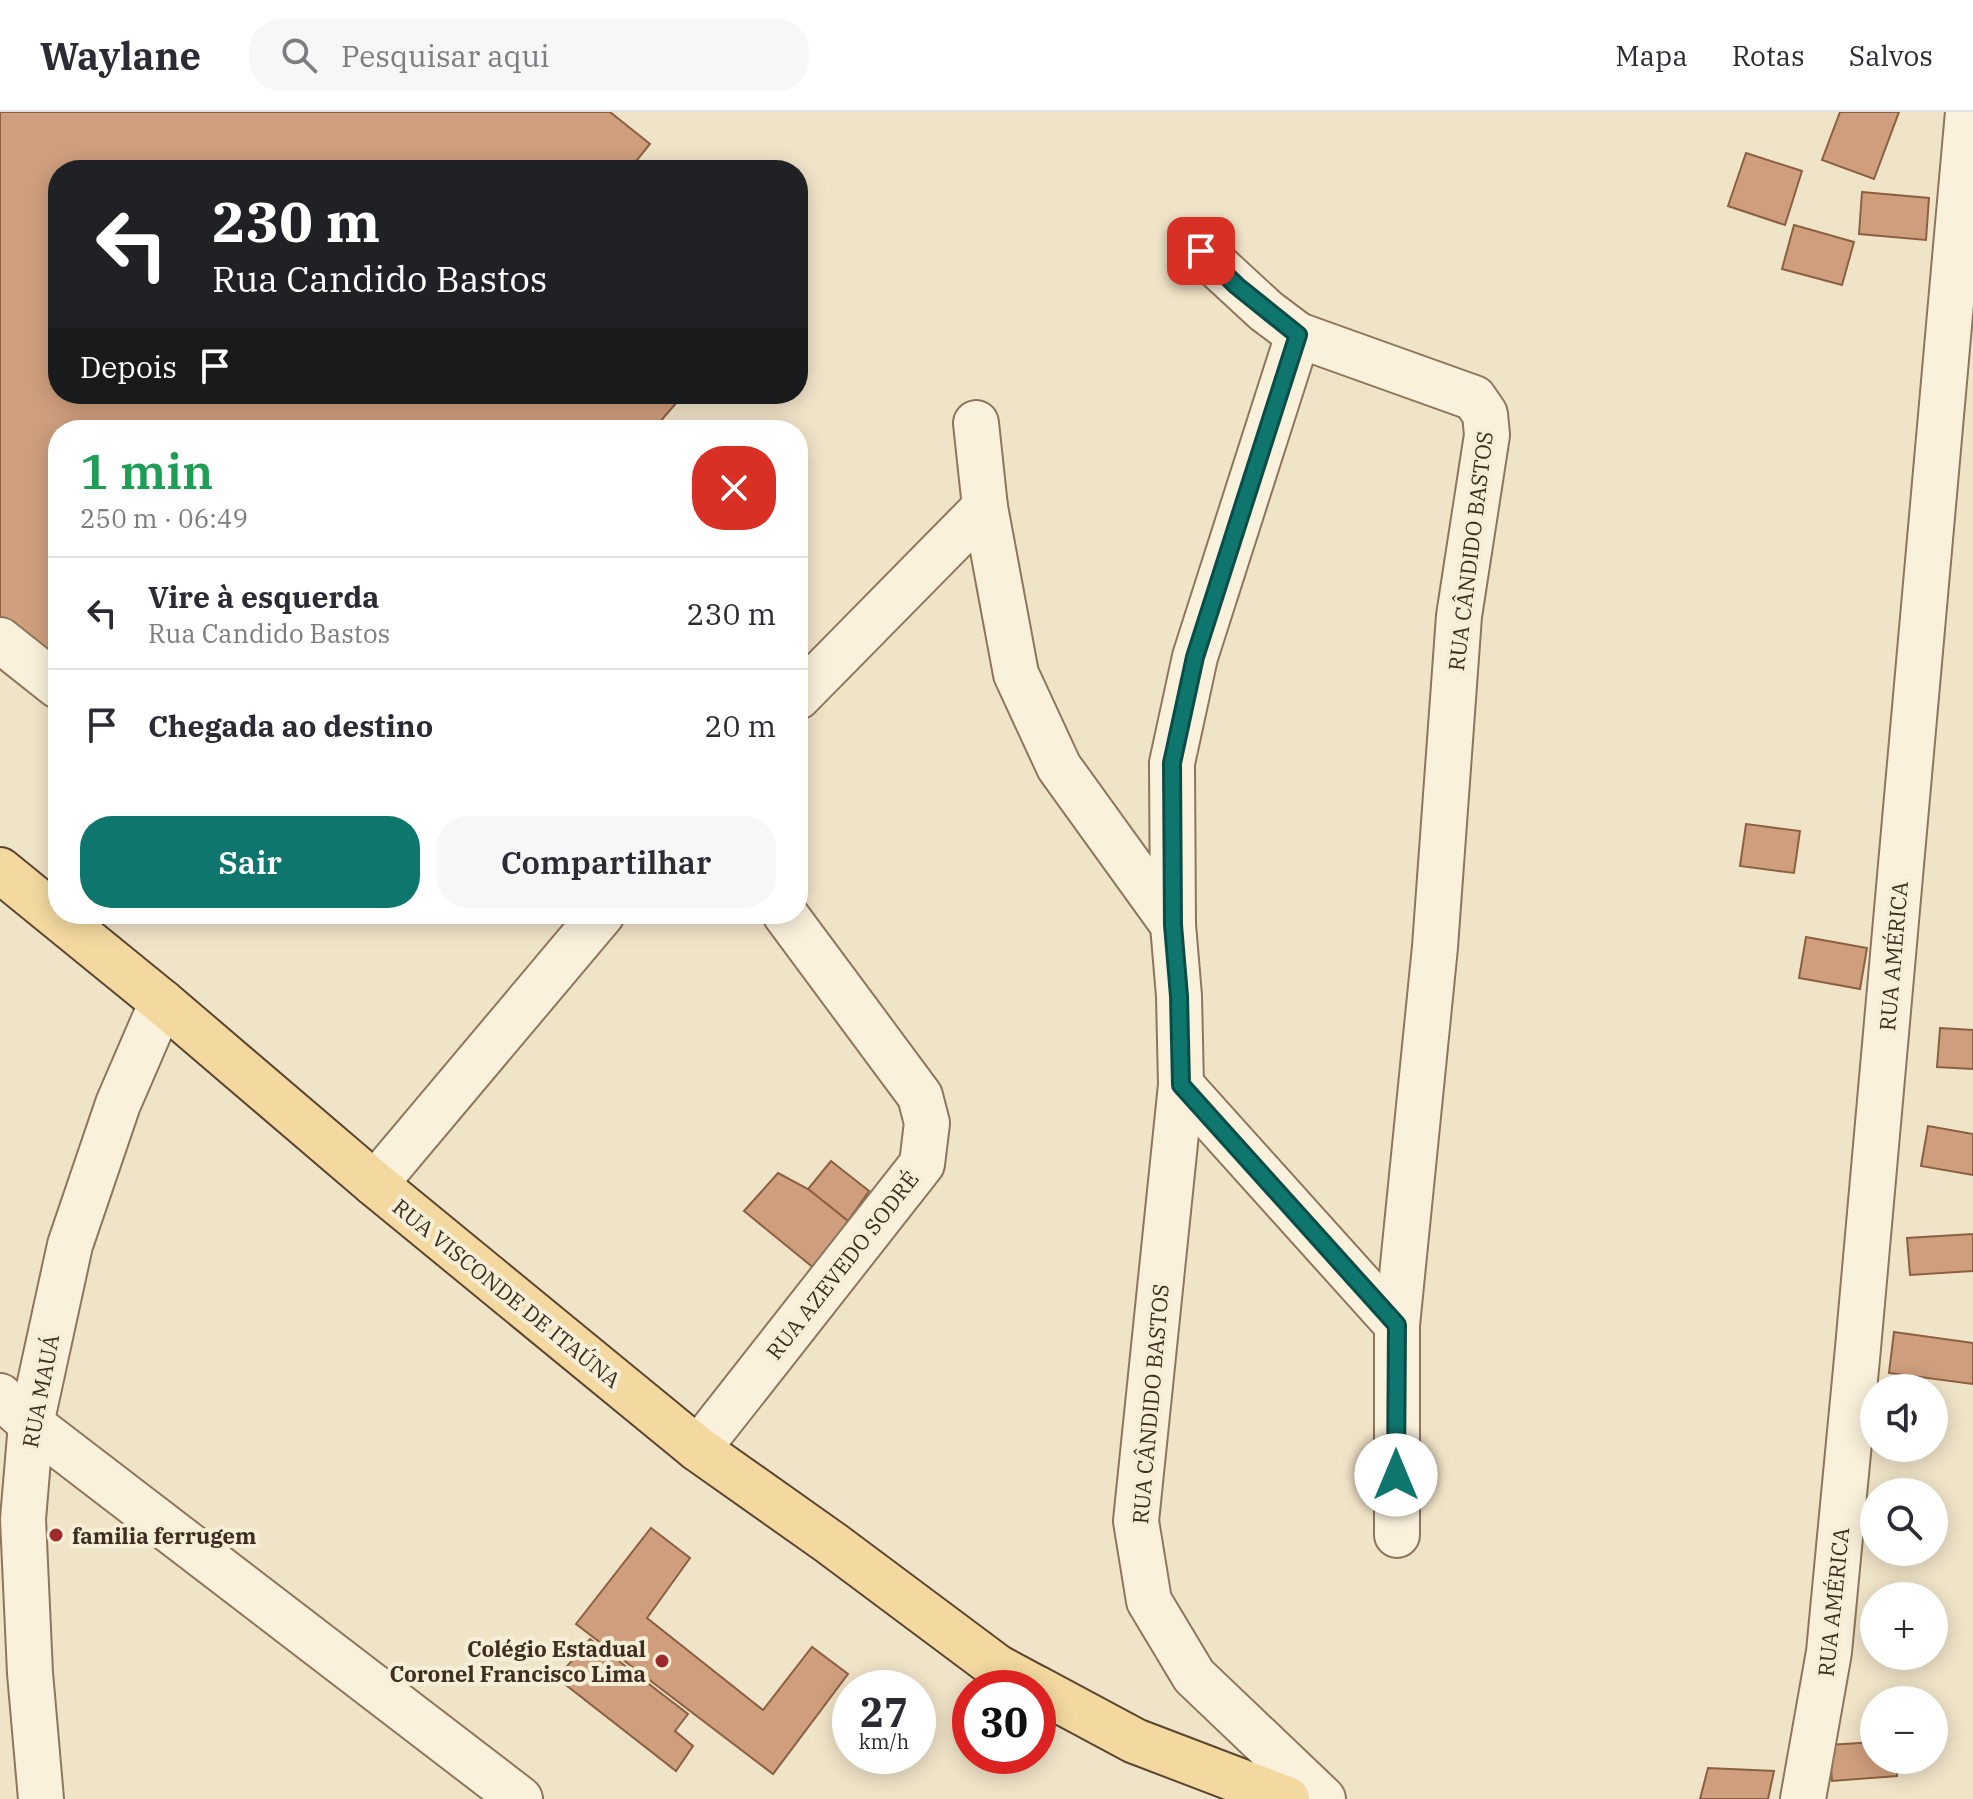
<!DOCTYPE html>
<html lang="pt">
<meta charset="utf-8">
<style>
:root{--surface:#fff;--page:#f7f7f7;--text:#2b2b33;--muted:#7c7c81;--line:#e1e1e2;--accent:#0f766e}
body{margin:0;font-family:"IBM Plex Serif",serif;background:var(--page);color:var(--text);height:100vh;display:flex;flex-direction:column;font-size:30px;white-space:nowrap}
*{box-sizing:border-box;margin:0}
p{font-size:26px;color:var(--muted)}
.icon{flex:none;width:44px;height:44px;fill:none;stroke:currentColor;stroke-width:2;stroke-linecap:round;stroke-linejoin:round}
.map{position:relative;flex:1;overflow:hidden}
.side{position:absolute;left:48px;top:308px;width:760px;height:504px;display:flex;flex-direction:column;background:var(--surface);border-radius:32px;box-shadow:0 4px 20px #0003}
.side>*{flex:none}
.guide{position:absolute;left:48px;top:48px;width:760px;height:244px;border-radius:32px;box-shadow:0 4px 20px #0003;background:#202124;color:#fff;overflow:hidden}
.tools{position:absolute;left:1860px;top:1262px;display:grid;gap:16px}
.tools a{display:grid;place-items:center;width:88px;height:88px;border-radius:50%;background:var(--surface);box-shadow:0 4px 20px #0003;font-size:40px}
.speed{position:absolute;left:832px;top:1558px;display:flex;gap:16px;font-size:40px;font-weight:700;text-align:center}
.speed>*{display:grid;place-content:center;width:104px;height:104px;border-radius:50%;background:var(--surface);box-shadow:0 4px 20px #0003;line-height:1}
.speed small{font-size:20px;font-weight:400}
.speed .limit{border:12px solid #d22;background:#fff;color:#111}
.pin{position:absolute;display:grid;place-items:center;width:68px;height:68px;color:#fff;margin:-34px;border-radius:16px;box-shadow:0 4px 12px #0006}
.me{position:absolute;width:88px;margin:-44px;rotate:0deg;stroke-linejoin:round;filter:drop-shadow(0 0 6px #0008)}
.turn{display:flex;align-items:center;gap:28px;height:168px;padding:0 32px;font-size:36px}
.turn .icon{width:104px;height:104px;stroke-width:2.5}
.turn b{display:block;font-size:56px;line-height:68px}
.then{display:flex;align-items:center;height:76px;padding:0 32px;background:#0003;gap:16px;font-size:30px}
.round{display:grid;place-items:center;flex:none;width:84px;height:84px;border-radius:32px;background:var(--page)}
.overview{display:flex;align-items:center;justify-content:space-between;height:136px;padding:0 32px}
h1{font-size:48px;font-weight:600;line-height:60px;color:#1e9e55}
.button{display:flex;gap:16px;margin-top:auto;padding:16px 32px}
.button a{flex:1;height:92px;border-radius:32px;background:var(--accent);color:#fff;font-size:32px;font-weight:600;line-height:92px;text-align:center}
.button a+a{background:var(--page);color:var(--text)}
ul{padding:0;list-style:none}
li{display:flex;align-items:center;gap:24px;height:112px;padding:0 32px;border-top:2px solid var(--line)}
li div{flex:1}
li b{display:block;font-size:30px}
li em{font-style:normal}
header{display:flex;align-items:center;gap:48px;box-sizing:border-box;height:112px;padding:0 40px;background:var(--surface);border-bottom:2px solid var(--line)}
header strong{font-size:38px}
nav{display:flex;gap:44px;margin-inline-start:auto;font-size:28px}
.search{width:560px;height:72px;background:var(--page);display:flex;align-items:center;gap:20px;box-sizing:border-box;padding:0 28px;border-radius:32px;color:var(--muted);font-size:30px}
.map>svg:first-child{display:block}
</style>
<header>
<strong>Waylane</strong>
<div class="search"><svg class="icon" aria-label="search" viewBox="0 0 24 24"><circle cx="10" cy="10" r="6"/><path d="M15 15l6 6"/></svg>Pesquisar aqui</div>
<nav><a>Mapa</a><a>Rotas</a><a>Salvos</a></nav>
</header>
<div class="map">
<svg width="1973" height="1687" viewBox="0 0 1973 1687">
<rect width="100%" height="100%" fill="#f0e4c8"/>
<g fill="#cf9f7d" stroke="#8d5f41" stroke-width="2">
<path d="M 0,0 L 610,0 L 650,32 L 629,58 L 58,58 L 58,282 L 684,282 L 653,318 L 58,318 L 58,594 L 0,545 Z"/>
<path d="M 1840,0 L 1899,0 L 1874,67 L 1822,48 Z"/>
<path d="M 1746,41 L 1802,59 L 1785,113 L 1728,94 Z"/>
<path d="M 1862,80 L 1929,86 L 1926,128 L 1859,122 Z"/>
<path d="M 1794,113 L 1854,130 L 1842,173 L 1782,157 Z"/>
<path d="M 1746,712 L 1800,719 L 1794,761 L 1740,754 Z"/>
<path d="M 1806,825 L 1867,836 L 1860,877 L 1799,866 Z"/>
<path d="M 1940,916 L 1973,918 L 1973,957 L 1937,955 Z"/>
<path d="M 1928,1014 L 1973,1022 L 1973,1063 L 1921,1054 Z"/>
<path d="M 831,1049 L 869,1079 L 848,1109 L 808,1077 Z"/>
<path d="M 778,1061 L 808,1077 L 848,1109 L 815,1157 L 744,1099 Z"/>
<path d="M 1973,1122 L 1973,1159 L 1910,1163 L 1907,1126 Z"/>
<path d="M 1894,1220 L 1973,1231 L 1973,1272 L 1889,1261 Z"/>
<path d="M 651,1416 L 690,1446 L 647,1506 L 763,1598 L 812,1535 L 848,1562 L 773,1662 L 576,1512 Z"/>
<path d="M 590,1527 L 688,1602 L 675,1619 L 693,1634 L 676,1659 L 557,1566 Z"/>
<path d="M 1874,1630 L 1874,1648 L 1896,1648 L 1897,1664 L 1832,1669 L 1829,1633 Z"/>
<path d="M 1708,1656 L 1774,1659 L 1768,1687 L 1700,1687 Z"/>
</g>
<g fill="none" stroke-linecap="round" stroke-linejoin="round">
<defs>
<g id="minor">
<path d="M 1201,139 L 1266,199 L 1298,223"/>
<path d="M 976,311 L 985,395 L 1016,562 L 1059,655 L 1173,813"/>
<path d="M 0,528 L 58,574"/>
<path d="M 798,585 L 985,395"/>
<path d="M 1181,973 L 1397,1213"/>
<path d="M 375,1072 L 602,802"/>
<path d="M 0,1284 L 31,1312 L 520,1687"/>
<path d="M 698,1337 L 922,1052 L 927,1011 L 920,984 L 785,802"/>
<path d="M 41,1687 L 30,1561 L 23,1407 L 31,1312 L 70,1133 L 118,992 L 162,890"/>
<path d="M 1323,1687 L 1194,1564 L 1149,1489 L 1136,1409 L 1181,973 L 1179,884 L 1173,813 L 1172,651 L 1195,545 L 1298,223 L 1474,286 L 1485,302 L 1487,323 L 1459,504 L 1435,835 L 1397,1213 L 1397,1423"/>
<path d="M 1803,1687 L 1829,1540 L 1858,1236 L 1968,0"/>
</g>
<g id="major">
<path d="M 0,758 L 162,890 L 375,1072 L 698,1337 L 831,1431 L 997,1555 L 1036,1576"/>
<path d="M 1038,1577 L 1135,1629 L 1287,1687"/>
</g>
</defs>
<use href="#minor" stroke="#8d765c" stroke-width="48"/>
<use href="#major" stroke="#5b4430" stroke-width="48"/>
<use href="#minor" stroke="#faf1dc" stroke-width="44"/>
<use href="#major" stroke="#f3d9a0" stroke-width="44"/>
</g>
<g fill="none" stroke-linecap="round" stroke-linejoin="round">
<defs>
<path id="route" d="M 1201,139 L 1237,174 L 1298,223 L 1195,545 L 1172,651 L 1173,813 L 1179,884 L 1181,973 L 1397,1213 L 1396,1363"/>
</defs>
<use href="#route" stroke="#0a4d48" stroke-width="20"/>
<use href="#route" stroke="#0f766e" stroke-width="14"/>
</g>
<g fill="#9e2a2b" stroke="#f7eed8" stroke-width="3">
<circle cx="56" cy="1423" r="8"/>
<circle cx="662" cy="1549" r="8"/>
</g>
<g text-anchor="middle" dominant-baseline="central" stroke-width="8" stroke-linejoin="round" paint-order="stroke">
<g font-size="22" fill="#3d2e20" stroke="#f7eed8">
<text transform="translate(1470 439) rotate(-83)">RUA CÂNDIDO BASTOS</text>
<text transform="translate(1893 844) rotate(-85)">RUA AMÉRICA</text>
<text transform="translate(842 1153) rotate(-52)">RUA AZEVEDO SODRÉ</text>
<text transform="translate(507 1181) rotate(39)">RUA VISCONDE DE ITAÚNA</text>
<text transform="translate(40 1279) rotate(-79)">RUA MAUÁ</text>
<text transform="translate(1150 1292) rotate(-85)">RUA CÂNDIDO BASTOS</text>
<text transform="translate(1833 1490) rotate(-84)">RUA AMÉRICA</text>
</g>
<g font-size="22" font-weight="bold" fill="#3d2e20" stroke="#f7eed8" text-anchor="start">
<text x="72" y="1423">familia ferrugem</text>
<text x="646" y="1536" text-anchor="end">Colégio Estadual<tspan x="646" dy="25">Coronel Francisco Lima</tspan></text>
</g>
</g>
</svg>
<div class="tools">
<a><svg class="icon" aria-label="sound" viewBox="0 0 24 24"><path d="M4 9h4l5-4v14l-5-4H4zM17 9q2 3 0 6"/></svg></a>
<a><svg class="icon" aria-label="search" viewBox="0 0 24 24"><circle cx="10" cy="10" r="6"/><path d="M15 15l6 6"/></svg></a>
<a>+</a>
<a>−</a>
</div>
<div class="speed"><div>27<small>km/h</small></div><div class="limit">30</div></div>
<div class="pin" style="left:1201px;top:139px;background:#d93025"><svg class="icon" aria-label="arrive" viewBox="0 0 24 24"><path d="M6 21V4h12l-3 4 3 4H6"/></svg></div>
<svg class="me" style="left:1396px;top:1363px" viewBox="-20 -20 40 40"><circle r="19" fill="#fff"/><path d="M0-13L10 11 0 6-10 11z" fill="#0f766e"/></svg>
<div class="guide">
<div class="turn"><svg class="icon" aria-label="left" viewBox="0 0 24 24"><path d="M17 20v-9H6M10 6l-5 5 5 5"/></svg><div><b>230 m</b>Rua Candido Bastos</div></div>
<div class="then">Depois<svg class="icon" aria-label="arrive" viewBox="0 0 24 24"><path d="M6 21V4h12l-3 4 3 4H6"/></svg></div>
</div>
<section class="side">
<div class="overview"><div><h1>1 min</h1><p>250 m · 06:49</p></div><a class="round" style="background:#d93025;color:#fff"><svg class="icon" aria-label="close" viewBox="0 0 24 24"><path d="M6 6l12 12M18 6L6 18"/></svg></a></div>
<ul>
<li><svg class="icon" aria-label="left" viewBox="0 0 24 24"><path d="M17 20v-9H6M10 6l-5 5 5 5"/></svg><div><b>Vire à esquerda</b><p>Rua Candido Bastos</p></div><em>230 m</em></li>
<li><svg class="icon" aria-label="arrive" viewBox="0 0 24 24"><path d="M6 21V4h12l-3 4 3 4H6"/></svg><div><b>Chegada ao destino</b></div><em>20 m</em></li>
</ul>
<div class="button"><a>Sair</a><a>Compartilhar</a></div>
</section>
</div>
